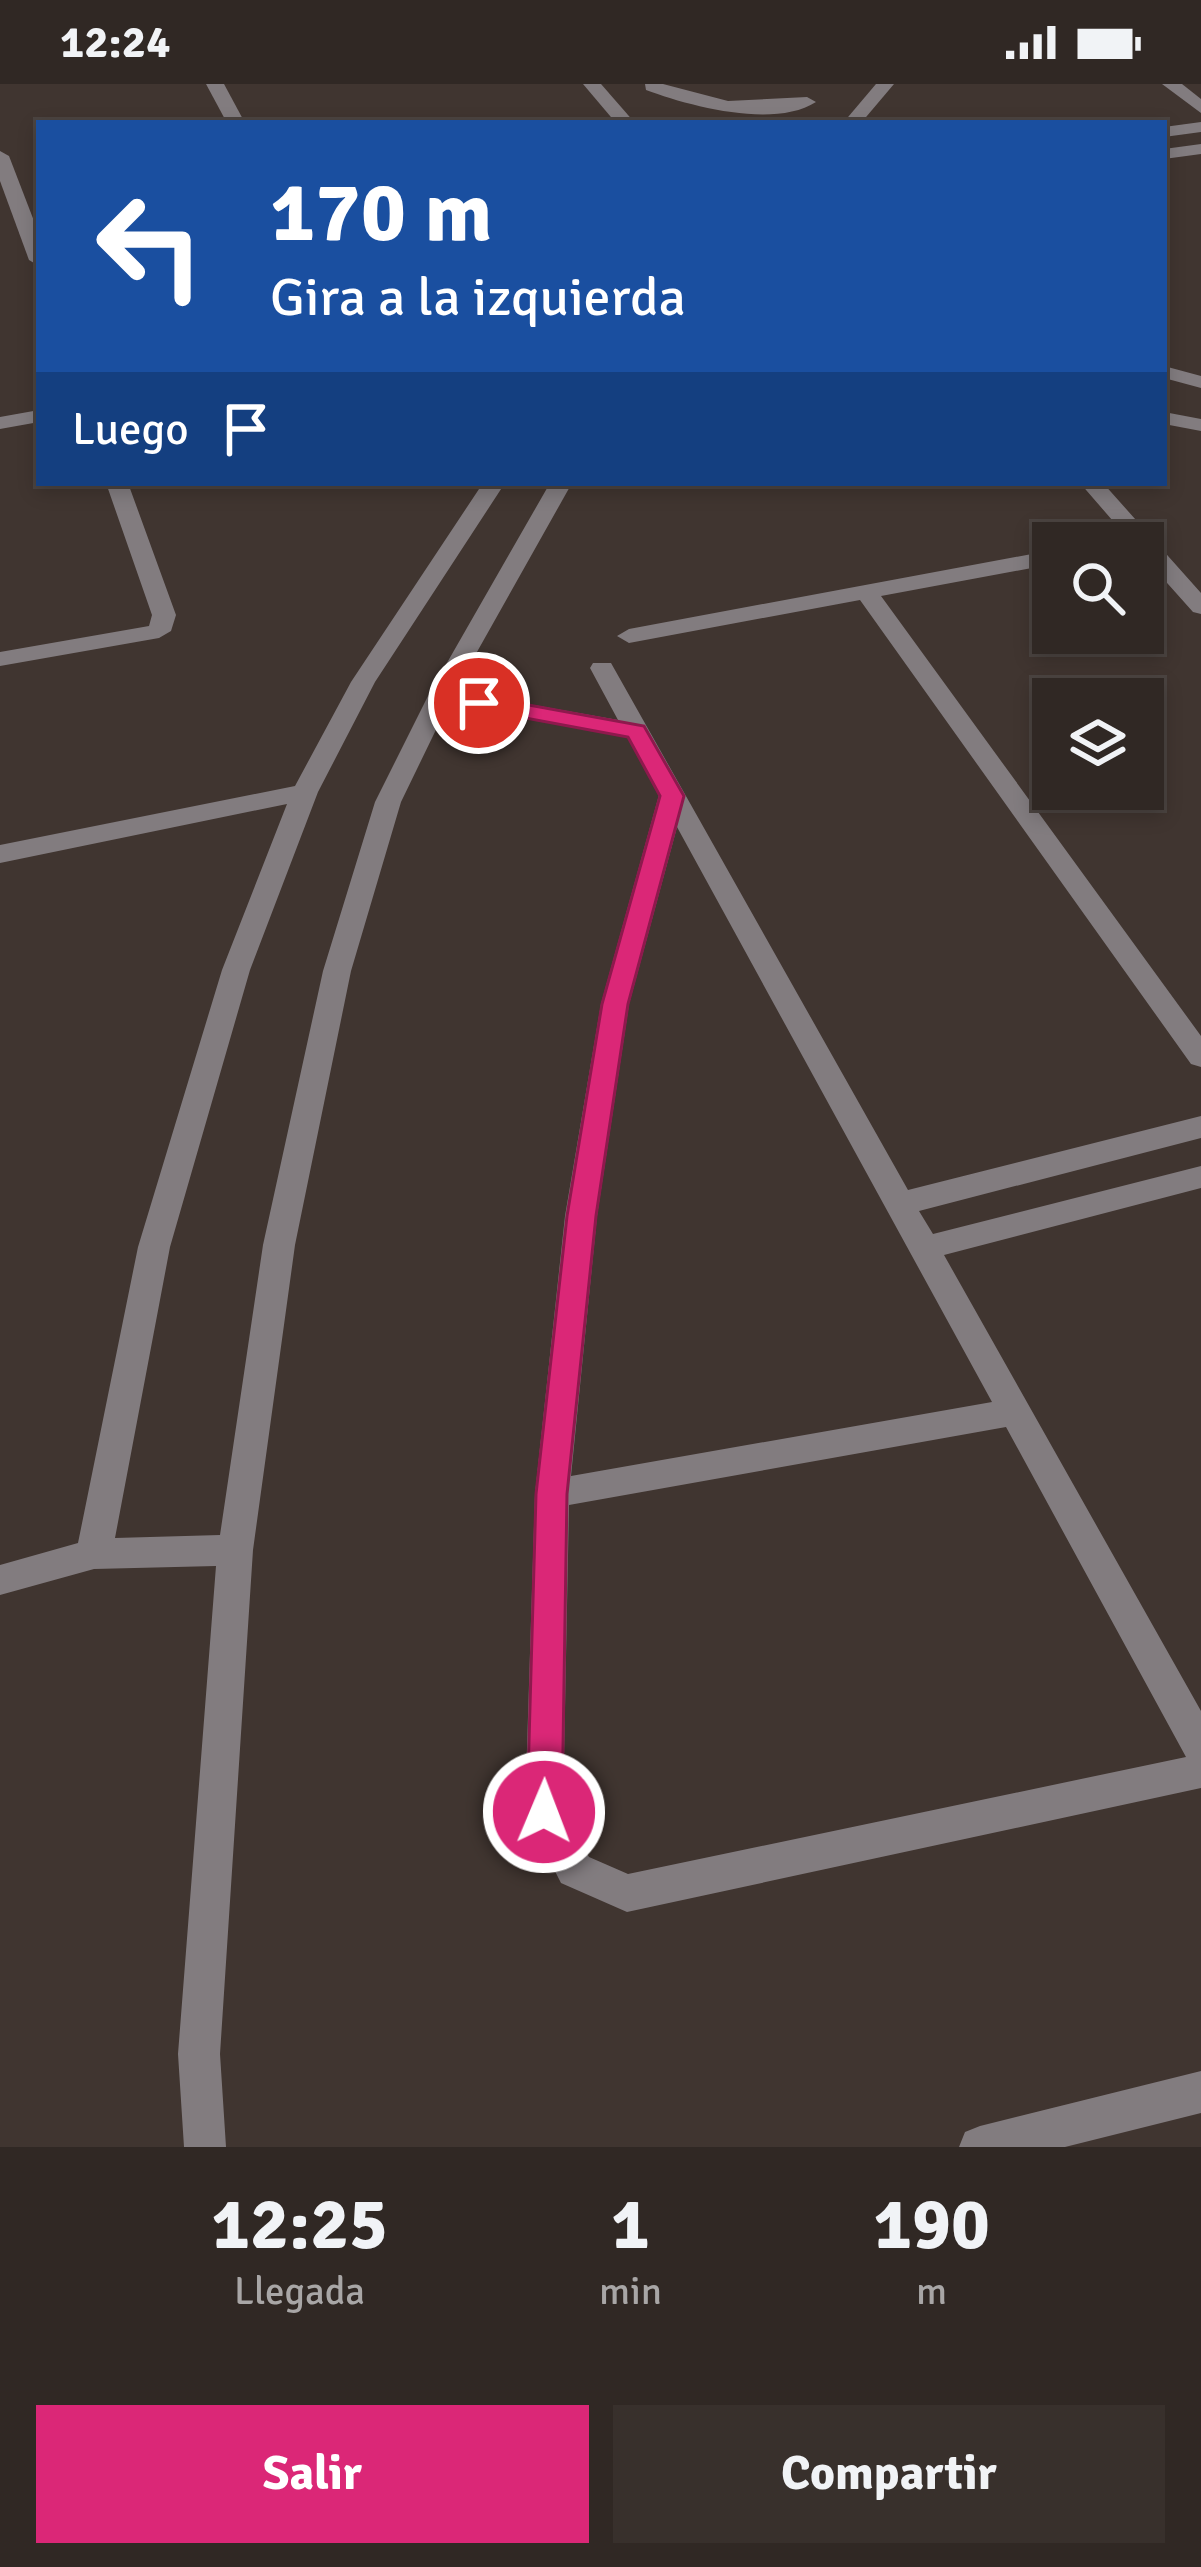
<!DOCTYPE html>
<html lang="es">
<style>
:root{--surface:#302824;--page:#38302c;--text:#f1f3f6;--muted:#a8a6a6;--line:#4b4441;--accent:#db2777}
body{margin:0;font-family:Signika,sans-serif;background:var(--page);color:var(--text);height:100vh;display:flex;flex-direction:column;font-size:45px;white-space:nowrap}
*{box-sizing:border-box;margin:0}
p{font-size:39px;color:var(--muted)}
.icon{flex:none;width:66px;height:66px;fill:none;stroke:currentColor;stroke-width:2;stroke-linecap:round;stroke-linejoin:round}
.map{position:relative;height:2063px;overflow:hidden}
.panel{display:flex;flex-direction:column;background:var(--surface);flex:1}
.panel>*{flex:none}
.guide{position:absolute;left:36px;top:36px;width:1131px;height:366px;border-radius:0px;box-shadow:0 6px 18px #0003,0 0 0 3px var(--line);background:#1a4fa0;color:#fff;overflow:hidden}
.controls{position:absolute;left:1032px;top:438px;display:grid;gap:24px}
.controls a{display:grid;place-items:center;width:132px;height:132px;border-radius:0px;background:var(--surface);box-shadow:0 6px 18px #0003,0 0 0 3px var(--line);font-size:60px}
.pin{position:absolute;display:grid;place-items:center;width:102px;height:102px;color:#fff;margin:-51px;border:6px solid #fff;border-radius:50%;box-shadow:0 3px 12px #0007}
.me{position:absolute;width:132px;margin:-66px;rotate:1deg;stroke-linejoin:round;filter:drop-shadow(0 0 9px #0008)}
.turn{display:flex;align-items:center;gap:42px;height:252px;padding:0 36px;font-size:54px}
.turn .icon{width:156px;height:156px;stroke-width:2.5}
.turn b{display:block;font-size:84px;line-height:102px}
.then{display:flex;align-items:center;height:114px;padding:0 36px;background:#0003;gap:24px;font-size:45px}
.eta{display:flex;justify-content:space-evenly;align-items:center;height:204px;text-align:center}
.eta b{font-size:72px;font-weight:700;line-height:84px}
.button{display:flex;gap:24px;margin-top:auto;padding:24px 36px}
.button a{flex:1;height:138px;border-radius:0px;background:var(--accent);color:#fff;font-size:48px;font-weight:700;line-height:138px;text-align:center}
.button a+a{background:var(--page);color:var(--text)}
.status{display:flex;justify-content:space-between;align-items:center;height:84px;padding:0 60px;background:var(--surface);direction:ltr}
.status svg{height:33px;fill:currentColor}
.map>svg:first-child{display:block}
</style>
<div class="status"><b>12:24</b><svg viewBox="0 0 49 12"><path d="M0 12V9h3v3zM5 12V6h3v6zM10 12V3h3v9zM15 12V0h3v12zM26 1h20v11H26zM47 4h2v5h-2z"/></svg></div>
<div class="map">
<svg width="1201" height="2063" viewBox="0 0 1201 2063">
<rect width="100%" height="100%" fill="#403530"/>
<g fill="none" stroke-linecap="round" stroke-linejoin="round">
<g fill="#827c7f" fill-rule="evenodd">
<path d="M 206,0 L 224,0 L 245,39 L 227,39 Z"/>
<path d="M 583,0 L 601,0 L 635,39 L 616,39 Z"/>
<path d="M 645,0 L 663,0 L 728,17 L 807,13 L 816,18 C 774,45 689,22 646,6 Z"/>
<path d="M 876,0 L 894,0 L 861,39 L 843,39 Z"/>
<path d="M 1162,0 L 1182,0 L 1201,15 L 1201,29 Z"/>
<path d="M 1201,38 L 1201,48 L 1164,53 L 1164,43 Z"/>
<path d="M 1201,60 L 1201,70 L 1164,75 L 1164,65 Z"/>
<path d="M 0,67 L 9,72 L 39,150 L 39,182 L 29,176 L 0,97 Z"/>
<path d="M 1164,282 L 1201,292 L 1201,304 L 1164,294 Z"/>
<path d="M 39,326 L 39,338 L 0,345 L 0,333 Z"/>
<path d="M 1164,328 L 1201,335 L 1201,347 L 1164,340 Z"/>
<path d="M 106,399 L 128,399 L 176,531 L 171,547 L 159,554 L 0,582 L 0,568 L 149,542 L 152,531 Z"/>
<path d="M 483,399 L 505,399 L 375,598 L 318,708 L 250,886 L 170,1163 L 115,1454 L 220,1451 L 263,1161 L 323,887 L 375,718 L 428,612 L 550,399 L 572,399 L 455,607 L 618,636 L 590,584 L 593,579 L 611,579 L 908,1106 L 1201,1032 L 1201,1054 L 919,1127 L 933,1150 L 1201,1082 L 1201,1104 L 944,1171 L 1201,1627 L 1201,1704 L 627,1828 L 561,1799 L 525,1728 L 535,1410 L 565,1132 L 601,920 L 659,711 L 628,653 L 448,621 L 401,718 L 351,887 L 295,1161 L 253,1466 L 220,1970 L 226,2063 L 184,2063 L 178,1970 L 216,1482 L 94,1485 L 0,1511 L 0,1481 L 78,1459 L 138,1163 L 222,886 L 287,720 L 0,779 L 0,761 L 295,702 L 351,598 ZM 677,743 L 992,1318 L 571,1392 L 597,1132 L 629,920 ZM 1006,1343 L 1186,1673 L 628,1790 L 589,1773 L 563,1726 L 569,1421 Z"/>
<path d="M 1080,399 L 1103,399 L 1201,509 L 1201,530 L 1193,528 L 1143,472 L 1143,459 L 1132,459 Z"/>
<path d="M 1053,466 L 1053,480 L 881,512 L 1201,952 L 1201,983 L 1191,980 L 860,516 L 629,559 L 617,552 L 629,545 Z"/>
<path d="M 1201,1987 L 1201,2029 L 1065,2063 L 959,2063 L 965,2048 L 980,2042 Z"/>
</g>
</g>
<path fill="#db2777" stroke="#8e194d" stroke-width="3" d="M 479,612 L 644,642 L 684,712 L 628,920 L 596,1132 L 567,1410 L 562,1728 L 557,1739 L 544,1744 L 532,1739 L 527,1728 L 536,1410 L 567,1132 L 602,920 L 660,712 L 628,653 L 471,624 L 471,614 Z"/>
</svg>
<div class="controls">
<a><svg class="icon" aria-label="search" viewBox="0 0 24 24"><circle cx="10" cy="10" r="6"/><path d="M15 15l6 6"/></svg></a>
<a><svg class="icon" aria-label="layers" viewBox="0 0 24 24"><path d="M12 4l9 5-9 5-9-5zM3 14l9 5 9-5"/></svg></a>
</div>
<div class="pin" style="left:479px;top:619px;background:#d93025"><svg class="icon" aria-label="arrive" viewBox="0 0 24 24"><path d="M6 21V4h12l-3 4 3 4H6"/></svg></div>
<svg class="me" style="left:544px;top:1728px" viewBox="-20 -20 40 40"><circle r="17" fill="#db2777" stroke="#fff" stroke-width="3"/><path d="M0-11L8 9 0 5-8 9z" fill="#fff"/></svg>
<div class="guide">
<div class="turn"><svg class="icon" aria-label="left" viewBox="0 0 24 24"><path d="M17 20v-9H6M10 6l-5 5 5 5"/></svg><div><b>170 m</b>Gira a la izquierda</div></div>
<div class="then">Luego<svg class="icon" aria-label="arrive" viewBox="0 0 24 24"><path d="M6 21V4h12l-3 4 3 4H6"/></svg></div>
</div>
</div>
<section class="panel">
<div class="eta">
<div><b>12:25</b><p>Llegada</p></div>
<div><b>1</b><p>min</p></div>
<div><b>190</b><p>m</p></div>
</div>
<div class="button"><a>Salir</a><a>Compartir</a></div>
</section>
